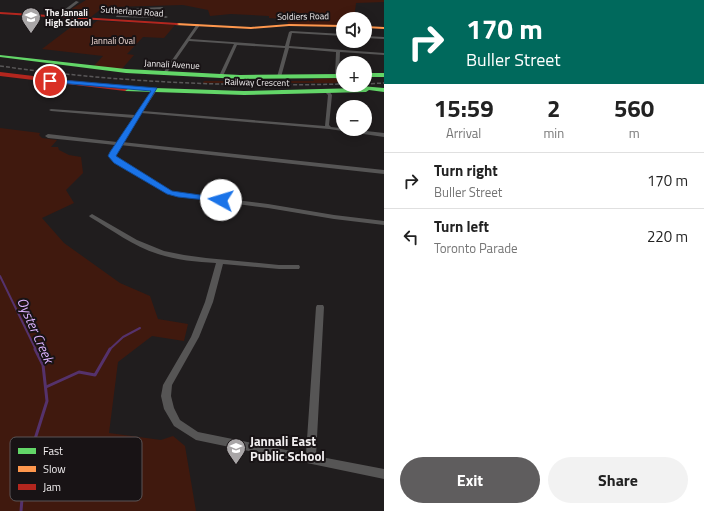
<!DOCTYPE html>
<meta charset="utf-8">
<style>
:root{--surface:#fff;--page:#f2f2f2;--text:#222;--muted:#767676;--line:#e0e0e0;--accent:#5f5d5e}
body{margin:0;font-family:"Titillium Web",sans-serif;background:var(--page);color:var(--text);height:100vh;display:flex;flex-direction:column;font-size:15px;white-space:nowrap}
*{box-sizing:border-box;margin:0}
p{font-size:13px;color:var(--muted)}
.icon{flex:none;width:22px;height:22px;fill:none;stroke:currentColor;stroke-width:2;stroke-linecap:round;stroke-linejoin:round}
.map{position:relative;flex:1;overflow:hidden}
.panel{display:flex;flex-direction:column;background:var(--surface);width:320px}
.panel>*{flex:none}
.top-card{background:#00695c;color:#fff;overflow:hidden}
.fabs{position:absolute;left:336px;top:12px;display:grid;gap:8px}
.fabs a{display:grid;place-items:center;width:36px;height:36px;border-radius:50%;background:var(--surface);box-shadow:0 2px 10px #0003;font-size:20px}
.pin{position:absolute;display:grid;place-items:center;width:34px;height:34px;color:#fff;margin:-17px;border:2px solid #fff;border-radius:50%;box-shadow:0 1px 4px #0007}
.me{position:absolute;width:44px;margin:-22px;rotate:276deg;stroke-linejoin:round;filter:drop-shadow(0 0 3px #0008)}
.turn{display:flex;align-items:center;gap:14px;height:84px;padding:0 16px;font-size:18px}
.turn .icon{width:52px;height:52px;stroke-width:2.5}
.turn b{display:block;font-size:28px;line-height:34px}
.eta{display:flex;justify-content:space-evenly;align-items:center;height:68px;text-align:center}
.eta b{font-size:24px;font-weight:700;line-height:28px}
.primary-button{display:flex;gap:8px;margin-top:auto;padding:8px 16px}
.primary-button a{flex:1;height:46px;border-radius:24px;background:var(--accent);color:#fff;font-size:16px;font-weight:700;line-height:46px;text-align:center}
.primary-button a+a{background:var(--page);color:var(--text)}
ul{padding:0;list-style:none}
li{display:flex;align-items:center;gap:12px;height:56px;padding:0 16px;border-top:1px solid var(--line)}
li div{flex:1}
li b{display:block;font-size:15px}
li em{font-style:normal}
main{display:flex;flex:1;min-height:0}
.map>svg:first-child{display:block}
</style>
<main>
<div class="map">
<svg width="384" height="511" viewBox="0 0 384 511">
<rect width="100%" height="100%" fill="#201d1e"/>
<g fill="#40190e">
<path d="M 86,0 L 384,0 L 384,2 L 356,3 L 354,19 L 343,19 L 343,25 L 289,25 L 287,22 L 287,17 L 284,17 L 283,19 L 269,18 L 269,16 L 231,14 L 210,16 L 208,10 L 183,5 L 111,7 L 101,9 L 91,17 L 62,15 Z"/>
<path d="M 97,21 L 175,25 L 164,38 L 143,37 L 127,54 L 134,55 L 120,71 L 92,68 L 103,56 L 42,49 L 71,27 L 88,28 Z"/>
<path d="M 343,78 L 343,81 L 334,83 L 203,83 L 204,81 L 314,81 L 313,79 Z"/>
<path d="M 0,128 L 40,133 L 39,135 L 42,138 L 57,140 L 51,147 L 58,147 L 59,150 L 69,155 L 81,157 L 83,173 L 66,190 L 74,203 L 42,218 L 64,243 L 120,283 L 150,296 L 158,319 L 188,324 L 184,341 L 152,336 L 118,362 L 109,433 L 161,440 L 173,436 L 185,446 L 196,511 L 0,511 Z"/>
</g>
<g fill="none" stroke-linecap="round" stroke-linejoin="round">
<g stroke="#55326c" stroke-width="2">
<path d="M 0,276 L 36,350"/>
<path d="M 109,350 L 123,337 L 140,328"/>
</g>
<g stroke="#55326c" stroke-width="3">
<path d="M 46,387 L 79,372 L 95,375 L 110,349"/>
<path d="M 21,511 L 24,474 L 47,401 L 43,365 L 35,349"/>
</g>
<g fill="#565555" fill-rule="evenodd">
<path d="M 76,1 L 79,2 L 58,18 L 56,18 L 56,16 Z"/>
<path d="M 163,7 L 162,9 L 121,11 L 119,14 L 117,13 L 118,11 L 110,9 L 112,8 L 120,9 Z"/>
<path d="M 117,15 L 166,16 L 168,17 L 166,18 L 116,17 Z"/>
<path d="M 197,24 L 200,25 L 190,39 L 285,46 L 289,32 L 291,31 L 343,34 L 343,36 L 292,33 L 289,46 L 384,53 L 384,55 L 340,52 L 339,76 L 337,77 L 335,76 L 336,52 L 289,48 L 281,77 L 279,78 L 277,77 L 285,48 L 237,45 L 223,76 L 221,77 L 219,76 L 234,44 L 189,41 L 166,74 L 164,74 L 163,73 Z"/>
<path d="M 365,36 L 384,37 L 384,39 L 365,38 Z"/>
<path d="M 153,89 L 157,90 L 143,111 L 325,126 L 328,95 L 325,92 L 329,91 L 332,95 L 329,125 L 331,127 L 384,133 L 384,137 L 329,129 L 141,113 L 122,142 L 384,170 L 384,174 L 120,145 L 116,152 L 115,156 L 118,160 L 172,191 L 179,193 L 268,204 L 334,215 L 384,221 L 384,225 L 334,219 L 268,208 L 176,196 L 168,193 L 114,162 L 109,156 L 110,152 L 115,145 L 48,138 L 45,136 L 48,134 L 117,142 L 134,118 L 51,111 L 49,110 L 51,109 L 135,115 Z"/>
<path d="M 92,214 L 137,240 L 164,251 L 184,255 L 206,258 L 279,265 L 299,265 L 300,267 L 299,269 L 279,269 L 223,264 L 213,302 L 199,337 L 172,385 L 171,396 L 174,408 L 180,420 L 198,432 L 306,454 L 316,307 L 317,305 L 323,305 L 324,307 L 316,456 L 384,469 L 384,479 L 196,440 L 174,426 L 164,409 L 161,396 L 163,385 L 191,337 L 205,302 L 216,263 C 197,262 176,260 158,254 C 133,246 112,230 90,217 L 89,216 Z"/>
</g>
<g fill="#63d668" fill-rule="evenodd">
<path d="M 0,55 L 126,69 L 240,75 L 343,74 L 343,78 L 240,79 L 126,73 L 0,57 Z"/>
<rect x="365" y="73" width="19" height="4"/>
<path d="M 361,86 L 384,88 L 384,92 L 369,90 L 366,92 L 244,95 L 125,91 L 122,89 L 125,87 L 244,91 L 359,88 Z"/>
</g>
<g fill="#ff974d" fill-rule="evenodd">
<path d="M 177,23 L 251,27 L 289,24 L 343,25 L 343,27 L 289,26 L 251,29 L 175,25 Z"/>
<path d="M 365,26 L 384,27 L 384,29 L 365,28 Z"/>
</g>
<g fill="#b3261e" fill-rule="evenodd">
<path d="M 0,12 L 177,23 L 179,24 L 177,25 L 0,14 Z"/>
<path d="M 0,72 L 125,87 L 128,89 L 125,91 L 0,76 Z"/>
</g>
<g stroke="#595758" stroke-width="1.5" stroke-dasharray="4 2" stroke-linecap="butt">
<path d="M 0,66 C 114,82 228,87 343,84"/>
<path d="M 365,84 L 384,83"/>
</g>
</g>
<path fill="#1a73e8" stroke="#114b97" d="M 50,79 L 157,88 L 116,156 L 172,191 L 221,198 L 224,199 L 224,202 L 178,197 L 167,194 L 114,163 L 108,156 L 110,152 L 151,91 L 48,82 Z"/>
<defs>
<symbol id="school-pin" viewBox="-11 -11 22 30"><path d="M0 17L-7.5 6A9.5 9.5 0 1 1 7.5 6Z" fill="#a9a6a7" stroke="#181315"/><path d="M0-5L7-2L0 1L-7-2ZM-4 1L0 2.5L4 1V4Q0 6-4 4Z" fill="#fff"/></symbol>
</defs>
<g fill-rule="evenodd">
<use href="#school-pin" x="20" y="6" width="22" height="30"/>
<use href="#school-pin" x="225" y="437" width="22" height="30"/>
</g>
<g text-anchor="middle" dominant-baseline="central" stroke-width="4" stroke-linejoin="round" paint-order="stroke">
<g font-size="9" fill="#f3f0f1" stroke="#181315">
<text transform="translate(132 11) rotate(4)">Sutherland Road</text>
<text transform="translate(303 16) rotate(-1)">Soldiers Road</text>
<text transform="translate(172 64) rotate(3)">Jannali Avenue</text>
<text transform="translate(257 82) rotate(1)">Railway Crescent</text>
</g>
<g font-size="9" font-weight="bold" fill="#f3f0f1" stroke="#181315" text-anchor="start">
<text x="45" y="12">The Jannali<tspan x="45" dy="10">High School</tspan></text>
</g>
<g font-size="9" fill="#f5ddd7" stroke="#181315">
<text x="113" y="40">Jannali Oval</text>
</g>
<g font-size="13" font-weight="bold" fill="#f3f0f1" stroke="#181315" text-anchor="start">
<text x="250" y="441">Jannali East<tspan x="250" dy="15">Public School</tspan></text>
</g>
<g font-size="14" font-style="italic" fill="#dcb2fd" stroke="#181315">
<text transform="translate(36 330) rotate(66)">Oyster Creek</text>
</g>
</g>
<rect x="10" y="437" width="132" height="64" rx="6" fill="#181315" stroke="#5a5557" stroke-width="1"/>
<rect x="18" y="448" width="18" height="6" fill="#63d668"/>
<rect x="18" y="466" width="18" height="6" fill="#ff974d"/>
<rect x="18" y="484" width="18" height="6" fill="#b3261e"/>
<g font-size="11" fill="#f3f0f1">
<text x="43" y="455">Fast</text>
<text x="43" y="473">Slow</text>
<text x="43" y="491">Jam</text>
</g>
</svg>
<div class="fabs">
<a><svg class="icon" aria-label="sound" viewBox="0 0 24 24"><path d="M4 9h4l5-4v14l-5-4H4zM17 9q2 3 0 6"/></svg></a>
<a>+</a>
<a>−</a>
</div>
<div class="pin" style="left:50px;top:81px;background:#d93025"><svg class="icon" aria-label="arrive" viewBox="0 0 24 24"><path d="M6 21V4h12l-3 4 3 4H6"/></svg></div>
<svg class="me" style="left:221px;top:200px" viewBox="-20 -20 40 40"><circle r="19" fill="#fff"/><path d="M0-13L10 11 0 6-10 11z" fill="#1a73e8"/></svg>
</div>
<section class="panel">
<div class="top-card">
<div class="turn"><svg class="icon" aria-label="right" viewBox="0 0 24 24"><path d="M7 20v-9h11M14 6l5 5-5 5"/></svg><div><b>170 m</b>Buller Street</div></div>
</div>
<div class="eta">
<div><b>15:59</b><p>Arrival</p></div>
<div><b>2</b><p>min</p></div>
<div><b>560</b><p>m</p></div>
</div>
<ul>
<li><svg class="icon" aria-label="right" viewBox="0 0 24 24"><path d="M7 20v-9h11M14 6l5 5-5 5"/></svg><div><b>Turn right</b><p>Buller Street</p></div><em>170 m</em></li>
<li><svg class="icon" aria-label="left" viewBox="0 0 24 24"><path d="M17 20v-9H6M10 6l-5 5 5 5"/></svg><div><b>Turn left</b><p>Toronto Parade</p></div><em>220 m</em></li>
</ul>
<div class="primary-button"><a>Exit</a><a>Share</a></div>
</section>
</main>
